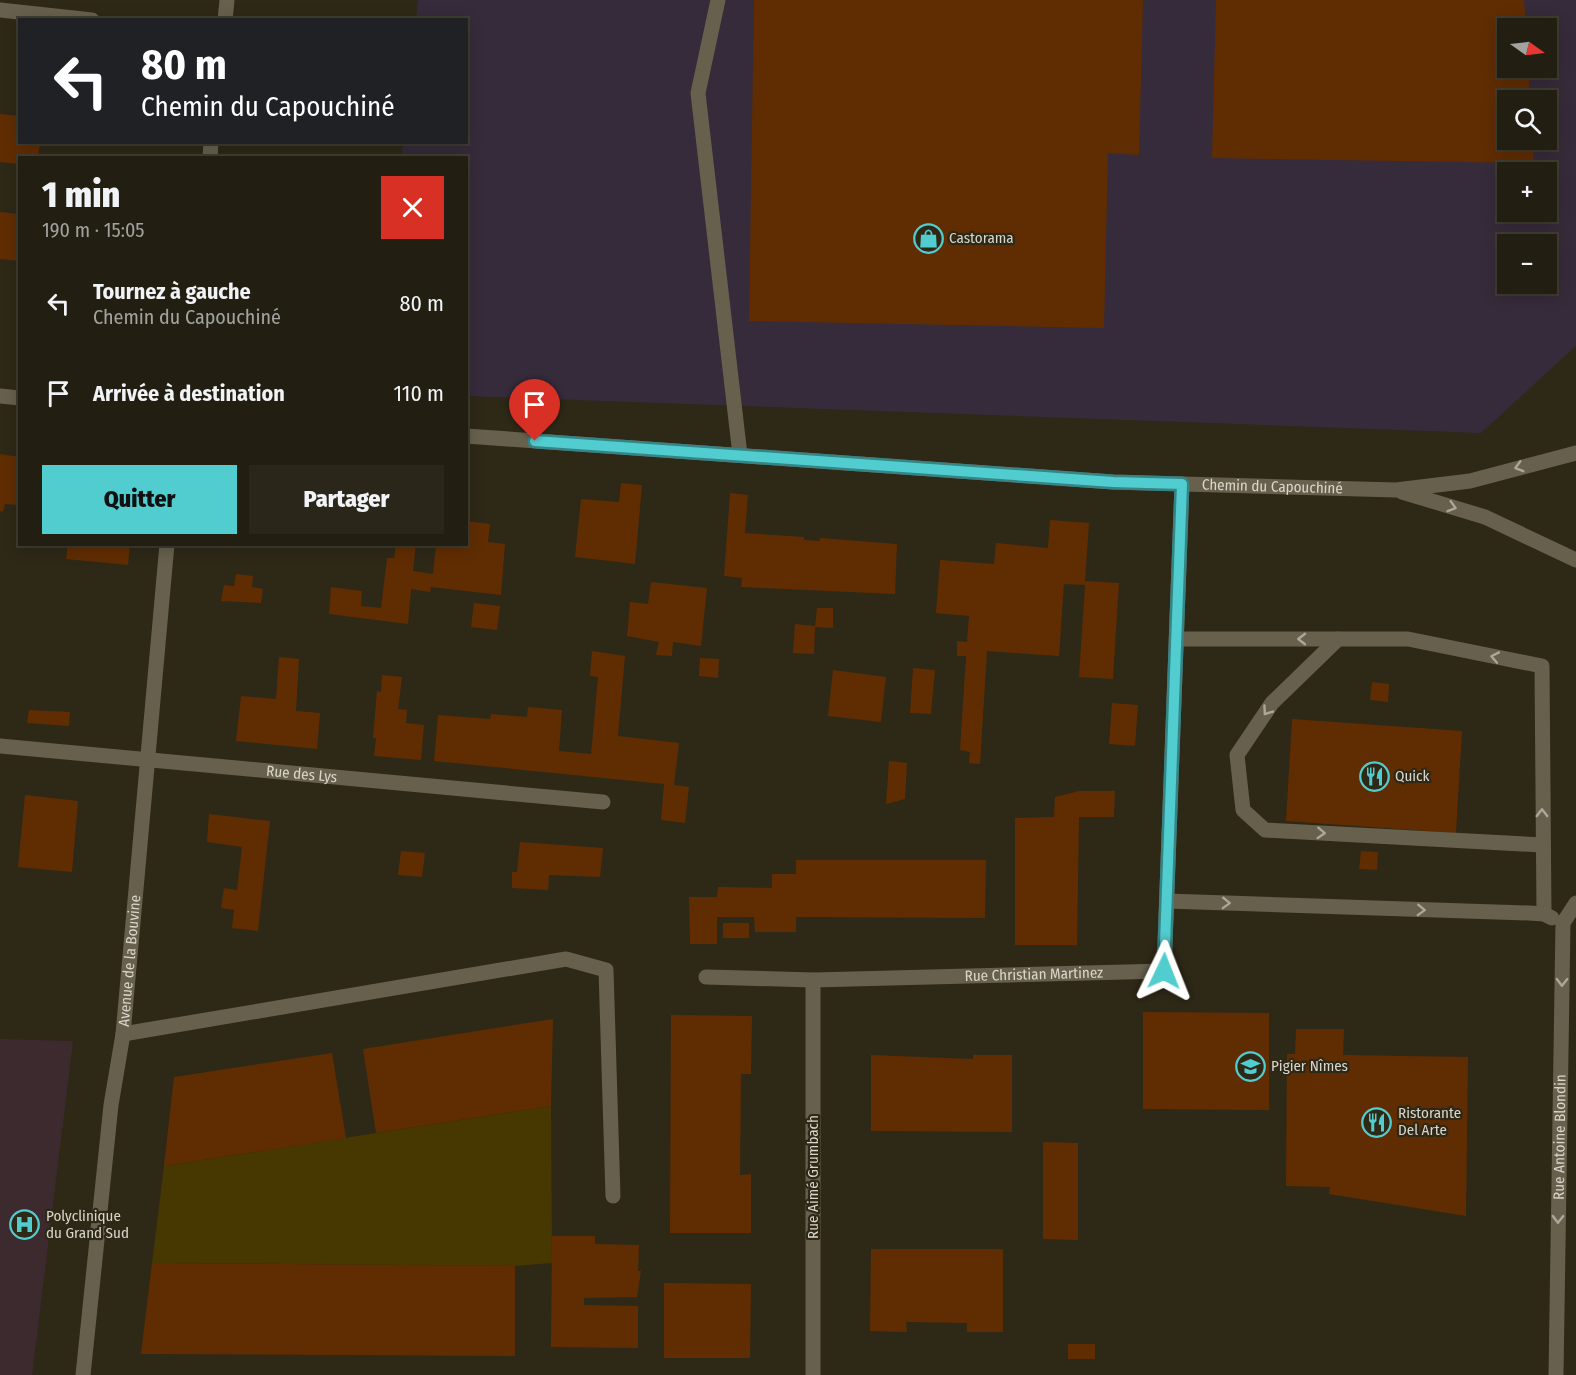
<!DOCTYPE html>
<html lang="fr">
<meta charset="utf-8">
<style>
:root{--surface:#221e11;--page:#2a271a;--text:#f1f3f6;--muted:#a2a29f;--line:#3f3c31;--accent:#52cdcf}
body{margin:0;font-family:"Fira Sans Condensed",sans-serif;background:var(--page);color:var(--text);height:100vh;display:flex;flex-direction:column;font-size:22px;white-space:nowrap}
*{box-sizing:border-box;margin:0}
p{font-size:20px;color:var(--muted)}
.icon{flex:none;width:33px;height:33px;fill:none;stroke:currentColor;stroke-width:2;stroke-linecap:round;stroke-linejoin:round}
.map{position:relative;flex:1;overflow:hidden}
.drawer{position:absolute;left:18px;top:156px;width:450px;height:390px;display:flex;flex-direction:column;background:var(--surface);border-radius:0px;box-shadow:0 3px 15px #0003,0 0 0 2px var(--line)}
.drawer>*{flex:none}
.top-card{position:absolute;left:18px;top:18px;width:450px;height:126px;border-radius:0px;box-shadow:0 3px 15px #0003,0 0 0 2px var(--line);background:#202124;color:#fff;overflow:hidden}
.needle{width:39px;rotate:104deg}
.buttons{position:absolute;left:1497px;top:18px;display:grid;gap:12px}
.buttons a{display:grid;place-items:center;width:60px;height:60px;border-radius:0px;background:var(--surface);box-shadow:0 3px 15px #0003,0 0 0 2px var(--line);font-size:30px}
.pin{position:absolute;display:grid;place-items:center;width:51px;height:51px;color:#fff;margin:-62px -26px;border-radius:50% 50% 50% 0;rotate:-45deg;box-shadow:0 0 6px #0007}
.pin .icon{rotate:45deg}
.me{position:absolute;width:66px;margin:-33px;rotate:2deg;stroke-linejoin:round;filter:drop-shadow(0 0 4px #0008)}
.turn{display:flex;align-items:center;gap:21px;height:126px;padding:0 24px;font-size:27px}
.turn .icon{width:78px;height:78px;stroke-width:2.5}
.turn b{display:block;font-size:42px;line-height:51px}
.round{display:grid;place-items:center;flex:none;width:63px;height:63px;border-radius:0px;background:var(--page)}
.overview{display:flex;align-items:center;justify-content:space-between;height:102px;padding:0 24px}
h1{font-size:36px;font-weight:800;line-height:45px}
.primary-button{display:flex;gap:12px;margin-top:auto;padding:12px 24px}
.primary-button a{flex:1;height:69px;border-radius:0px;background:var(--accent);color:#111;font-size:24px;font-weight:800;line-height:69px;text-align:center}
.primary-button a+a{background:var(--page);color:var(--text)}
ul{padding:0;list-style:none}
li{display:flex;align-items:center;gap:18px;height:90px;padding:0 24px}
li div{flex:1}
li b{display:block;font-size:22px}
li em{font-style:normal}
.map>svg:first-child{display:block}
</style>
<div class="map">
<svg width="1576" height="1375" viewBox="0 0 1576 1375">
<rect width="100%" height="100%" fill="#2e2817"/>
<path fill="#362b3a" fill-rule="evenodd" d="M 418,0 L 1576,0 L 1576,346 L 1481,433 L 467,396 L 466,158 L 402,158 L 403,143 L 466,142 L 466,20 L 416,19 ZM 1508,28 L 1546,28 L 1546,68 L 1508,68 ZM 1508,100 L 1546,100 L 1546,140 L 1508,140 ZM 1508,172 L 1546,172 L 1546,212 L 1508,212 ZM 1508,244 L 1546,244 L 1546,284 L 1508,284 Z"/>
<path fill="#3d2a2f" d="M 0,1039 L 73,1041 L 32,1375 L 0,1375 Z"/>
<path fill="#473700" d="M 551,1106 L 552,1263 L 515,1266 L 152,1263 L 164,1166 Z"/>
<g fill="#602d03">
<path d="M 754,0 L 1143,0 L 1139,155 L 1108,153 L 1104,328 L 749,321 Z"/>
<path d="M 1216,0 L 1524,0 L 1526,28 L 1508,28 L 1508,68 L 1528,68 L 1530,100 L 1508,100 L 1508,140 L 1532,140 L 1534,163 L 1212,158 Z"/>
<path d="M 0,114 L 20,116 L 20,142 L 40,142 L 38,158 L 20,158 L 20,164 L 0,162 Z"/>
<path d="M 0,212 L 20,214 L 20,261 L 0,259 Z"/>
<path d="M 0,454 L 20,457 L 20,505 L 5,504 L 3,512 L 0,511 Z"/>
<path d="M 621,483 L 642,485 L 635,564 L 575,557 L 581,499 L 619,502 Z"/>
<path d="M 730,493 L 748,495 L 745,533 L 804,537 L 804,540 L 820,541 L 820,538 L 897,544 L 895,594 L 741,587 L 742,578 L 724,576 Z"/>
<path d="M 1050,520 L 1089,523 L 1085,581 L 1119,583 L 1113,679 L 1079,677 L 1085,585 L 1064,584 L 1059,656 L 987,651 L 980,764 L 969,763 L 970,752 L 960,750 L 966,656 L 957,656 L 957,641 L 967,642 L 969,616 L 936,613 L 940,560 L 994,564 L 996,543 L 1048,548 Z"/>
<path d="M 466,521 L 490,524 L 488,542 L 505,544 L 501,595 L 431,587 L 430,592 L 411,589 L 408,624 L 329,614 L 331,587 L 362,591 L 361,606 L 381,608 L 387,558 L 394,558 L 396,544 L 416,544 L 413,571 L 433,574 L 436,544 L 466,544 Z"/>
<path d="M 68,544 L 130,544 L 128,565 L 66,559 Z"/>
<path d="M 236,574 L 253,576 L 252,587 L 263,589 L 261,603 L 221,601 L 224,585 L 234,586 Z"/>
<path d="M 651,582 L 707,588 L 701,646 L 673,642 L 672,656 L 656,655 L 659,642 L 627,636 L 630,602 L 648,604 Z"/>
<path d="M 474,603 L 500,606 L 497,630 L 471,627 Z"/>
<path d="M 817,608 L 833,608 L 833,628 L 815,627 Z"/>
<path d="M 795,624 L 815,626 L 814,654 L 793,653 Z"/>
<path d="M 592,651 L 625,656 L 618,736 L 679,743 L 674,785 L 689,787 L 685,823 L 661,820 L 664,784 L 434,761 L 438,715 L 490,719 L 491,714 L 527,717 L 528,707 L 562,710 L 559,751 L 591,754 L 598,677 L 590,676 Z"/>
<path d="M 279,657 L 299,659 L 296,711 L 320,713 L 317,749 L 236,741 L 241,696 L 276,699 Z"/>
<path d="M 700,658 L 719,659 L 718,678 L 699,676 Z"/>
<path d="M 913,668 L 935,670 L 931,714 L 910,713 Z"/>
<path d="M 833,670 L 886,677 L 881,722 L 828,716 Z"/>
<path d="M 382,675 L 402,677 L 398,709 L 407,710 L 406,723 L 424,725 L 421,760 L 374,756 L 376,738 L 373,738 L 377,691 L 381,692 Z"/>
<path d="M 1372,682 L 1389,684 L 1388,702 L 1370,700 Z"/>
<path d="M 1112,703 L 1138,705 L 1135,746 L 1109,744 Z"/>
<path d="M 29,710 L 70,712 L 69,726 L 27,723 Z"/>
<path d="M 1292,719 L 1462,731 L 1456,833 L 1286,821 Z"/>
<path d="M 889,761 L 907,763 L 905,799 L 886,804 Z"/>
<path d="M 1079,791 L 1115,791 L 1114,817 L 1079,817 L 1077,945 L 1015,945 L 1015,818 L 1054,817 L 1055,797 Z"/>
<path d="M 25,795 L 78,801 L 72,872 L 18,867 Z"/>
<path d="M 209,814 L 270,821 L 258,931 L 232,928 L 234,910 L 221,908 L 224,888 L 237,890 L 242,847 L 207,842 Z"/>
<path d="M 520,842 L 603,848 L 600,877 L 549,875 L 548,890 L 512,888 L 512,872 L 517,872 Z"/>
<path d="M 401,851 L 425,853 L 422,877 L 398,875 Z"/>
<path d="M 1361,851 L 1378,852 L 1377,870 L 1359,869 Z"/>
<path d="M 796,860 L 986,860 L 985,918 L 796,917 L 796,932 L 755,932 L 754,917 L 717,917 L 717,944 L 690,944 L 689,897 L 717,897 L 718,887 L 772,888 L 772,874 L 796,874 Z"/>
<rect x="723" y="923" width="26" height="15"/>
<path d="M 1143,1012 L 1269,1013 L 1269,1110 L 1143,1109 Z"/>
<path d="M 671,1015 L 752,1016 L 751,1074 L 741,1074 L 740,1175 L 751,1174 L 751,1233 L 670,1233 Z"/>
<path d="M 553,1019 L 551,1106 L 376,1133 L 363,1049 Z"/>
<path d="M 1296,1029 L 1344,1029 L 1343,1055 L 1468,1057 L 1466,1216 L 1329,1194 L 1330,1187 L 1286,1186 L 1287,1054 L 1295,1054 Z"/>
<path d="M 332,1053 L 346,1138 L 164,1166 L 174,1077 Z"/>
<path d="M 871,1055 L 973,1059 L 973,1055 L 1012,1055 L 1012,1132 L 871,1131 Z"/>
<path d="M 1043,1142 L 1078,1143 L 1078,1240 L 1043,1239 Z"/>
<path d="M 552,1236 L 595,1236 L 595,1244 L 639,1245 L 638,1271 L 641,1271 L 637,1297 L 584,1298 L 584,1305 L 638,1306 L 638,1348 L 551,1347 Z"/>
<path d="M 871,1249 L 1003,1249 L 1003,1332 L 967,1332 L 967,1323 L 906,1322 L 907,1332 L 870,1331 Z"/>
<path d="M 152,1263 L 515,1266 L 515,1356 L 141,1354 Z"/>
<path d="M 664,1283 L 751,1284 L 750,1358 L 664,1358 Z"/>
<rect x="1068" y="1344" width="27" height="15"/>
</g>
<g fill="none" stroke-linecap="round" stroke-linejoin="round">
<g stroke="#66604d" stroke-width="15">
<path d="M 718,0 L 698,93 L 740,455"/>
<path d="M 0,10 L 92,20"/>
<path d="M 225,20 L 227,0"/>
<path d="M 210,158 L 211,142"/>
<path d="M 0,396 L 20,398"/>
<path id="s1" d="M 466,436 L 1113,482 L 1396,490 L 1470,481 L 1576,453"/>
<path d="M 1402,492 L 1485,517 L 1576,560"/>
<path d="M 1177,639 L 1408,639 L 1542,666 L 1544,914"/>
<path d="M 1338,639 L 1272,703 L 1237,755 L 1243,810 L 1265,830 L 1542,845"/>
<path id="s2" d="M 0,746 L 603,802"/>
<path d="M 1167,901 L 1529,913 L 1544,914 L 1552,918"/>
<path id="s3" d="M 706,977 L 813,980 L 1164,971 L 1182,484"/>
<path d="M 123,1034 L 566,959 L 606,970 L 613,1196"/>
<path id="s4" d="M 83,1375 L 111,1105 L 123,1034 L 167,544"/>
<path d="M 813,1375 L 813,980"/>
<path id="s5" d="M 1556,1375 L 1563,923 L 1576,903"/>
</g>
</g>
<defs><path id="oneway-chevron" d="M-2-3.5L2.5 0L-2 3.5" fill="none" stroke-width="1.6" stroke-linecap="round" stroke-linejoin="round" transform="scale(1.5)"/></defs>
<g stroke="#aba799">
<use href="#oneway-chevron" transform="translate(1519 467) rotate(164)"/>
<use href="#oneway-chevron" transform="translate(1452 507) rotate(17)"/>
<use href="#oneway-chevron" transform="translate(1302 639) rotate(-180)"/>
<use href="#oneway-chevron" transform="translate(1495 657) rotate(-169)"/>
<use href="#oneway-chevron" transform="translate(1267 711) rotate(125)"/>
<use href="#oneway-chevron" transform="translate(1542 813) rotate(-90)"/>
<use href="#oneway-chevron" transform="translate(1321 833) rotate(3)"/>
<use href="#oneway-chevron" transform="translate(1226 903) rotate(2)"/>
<use href="#oneway-chevron" transform="translate(1421 910) rotate(2)"/>
<use href="#oneway-chevron" transform="translate(1562 982) rotate(91)"/>
<use href="#oneway-chevron" transform="translate(1558 1219) rotate(91)"/>
</g>
<g fill="none" stroke-linecap="round" stroke-linejoin="round">
<defs>
<path id="route" d="M 535,441 L 1113,482 L 1182,484 L 1164,971"/>
</defs>
<use href="#route" stroke="#358587" stroke-width="15"/>
<use href="#route" stroke="#52cdcf" stroke-width="10"/>
</g>
<defs>
<symbol id="shop-ring" viewBox="-11 -11 22 22"><circle r="9.5" fill="#2e2817" stroke="#52cdcf" stroke-width="1.5"/><path d="M-5-2.5h2.3a2.7 3.5 0 0 1 5.4 0H5L5.5 6h-11ZM-1.5-2.5h3a1.5 2.3 0 0 0-3 0Z" fill="#52cdcf"/></symbol>
<symbol id="restaurant-ring" viewBox="-11 -11 22 22"><circle r="9.5" fill="#2e2817" stroke="#52cdcf" stroke-width="1.5"/><path d="M-5-6h1v4h1v-4h1v4h1v-4h1v5L-1.5 .5V6h-2V.5L-5-1ZM5-6V6H3V1.5H1.5Q1.5-4 5-6Z" fill="#52cdcf"/></symbol>
<symbol id="university-ring" viewBox="-11 -11 22 22"><circle r="9.5" fill="#2e2817" stroke="#52cdcf" stroke-width="1.5"/><path d="M0-5L7-2L0 1L-7-2ZM-4 1L0 2.5L4 1V4Q0 6-4 4Z" fill="#52cdcf"/></symbol>
<symbol id="hospital-ring" viewBox="-11 -11 22 22"><circle r="9.5" fill="#2e2817" stroke="#52cdcf" stroke-width="1.5"/><path d="M-5-5h3v3.5h4V-5h3V5h-3V1.5h-4V5h-3Z" fill="#52cdcf"/></symbol>
</defs>
<g fill-rule="evenodd">
<use href="#shop-ring" x="912" y="222" width="33" height="33"/>
<use href="#restaurant-ring" x="1358" y="760" width="33" height="33"/>
<use href="#university-ring" x="1234" y="1050" width="33" height="33"/>
<use href="#restaurant-ring" x="1360" y="1106" width="33" height="33"/>
<use href="#hospital-ring" x="8" y="1208" width="33" height="33"/>
</g>
<g text-anchor="middle" dominant-baseline="central" stroke-width="4.5" stroke-linejoin="round" paint-order="stroke">
<g font-size="15" fill="#d9d6cb" stroke="#2e2817" text-anchor="start">
<text x="949" y="238">Castorama</text>
<text x="1395" y="776">Quick</text>
<text x="1271" y="1066">Pigier Nîmes</text>
<text x="1398" y="1113">Ristorante<tspan x="1398" dy="17">Del Arte</tspan></text>
<text x="46" y="1216">Polyclinique<tspan x="46" dy="17">du Grand Sud</tspan></text>
</g>
<g font-size="15" fill="#d9d6cb" stroke="#2e2817">
<text stroke="none"><textPath href="#s1" startOffset="808">Chemin du Capouchiné</textPath></text>
<text stroke="none"><textPath href="#s2" startOffset="303">Rue des Lys</textPath></text>
<text stroke="none"><textPath href="#s4" startOffset="417">Avenue de la Bouvine</textPath></text>
<text stroke="none"><textPath href="#s3" startOffset="328">Rue Christian Martinez</textPath></text>
<text stroke="none"><textPath href="#s5" startOffset="238">Rue Antoine Blondin</textPath></text>
<text transform="translate(813 1177) rotate(-90)">Rue Aimé Grumbach</text>
</g>
</g>
</svg>
<div class="buttons">
<a><svg class="needle" viewBox="-14 -14 28 28"><path d="M0-13l5 13h-10z" fill="#e53935"/><path d="M0 13l5-13h-10z" fill="#a2a29f"/></svg></a>
<a><svg class="icon" aria-label="search" viewBox="0 0 24 24"><circle cx="10" cy="10" r="6"/><path d="M15 15l6 6"/></svg></a>
<a>+</a>
<a>−</a>
</div>
<div class="pin" style="left:535px;top:441px;background:#d93025"><svg class="icon" aria-label="arrive" viewBox="0 0 24 24"><path d="M6 21V4h12l-3 4 3 4H6"/></svg></div>
<svg class="me" style="left:1164px;top:971px" viewBox="-20 -20 40 40"><path d="M0-17L14 15 0 8-14 15z" fill="#52cdcf" stroke="#fff" stroke-width="4"/></svg>
<div class="top-card">
<div class="turn"><svg class="icon" aria-label="left" viewBox="0 0 24 24"><path d="M17 20v-9H6M10 6l-5 5 5 5"/></svg><div><b>80 m</b>Chemin du Capouchiné</div></div>
</div>
<section class="drawer">
<div class="overview"><div><h1>1 min</h1><p>190 m · 15:05</p></div><a class="round" style="background:#d93025;color:#fff"><svg class="icon" aria-label="close" viewBox="0 0 24 24"><path d="M6 6l12 12M18 6L6 18"/></svg></a></div>
<ul>
<li><svg class="icon" aria-label="left" viewBox="0 0 24 24"><path d="M17 20v-9H6M10 6l-5 5 5 5"/></svg><div><b>Tournez à gauche</b><p>Chemin du Capouchiné</p></div><em>80 m</em></li>
<li><svg class="icon" aria-label="arrive" viewBox="0 0 24 24"><path d="M6 21V4h12l-3 4 3 4H6"/></svg><div><b>Arrivée à destination</b></div><em>110 m</em></li>
</ul>
<div class="primary-button"><a>Quitter</a><a>Partager</a></div>
</section>
</div>
